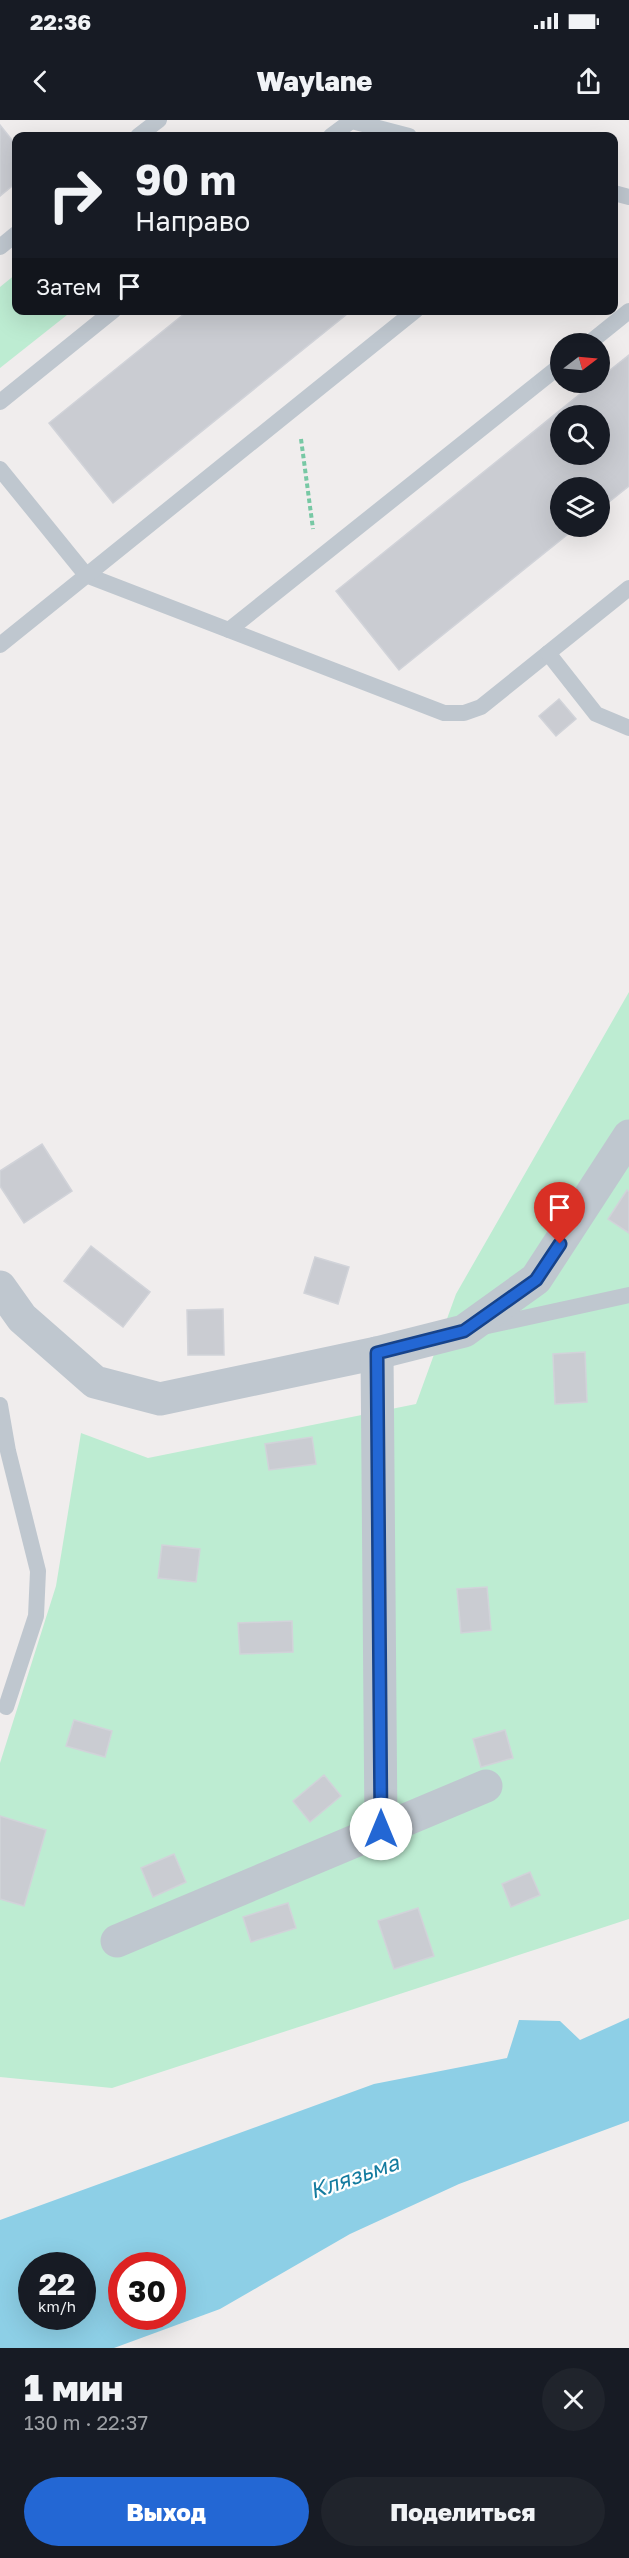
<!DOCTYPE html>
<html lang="ru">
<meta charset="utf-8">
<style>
:root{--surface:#171b24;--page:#20242c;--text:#f1f3f6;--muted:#9ea1a6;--accent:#2367d4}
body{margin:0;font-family:"Golos Text",sans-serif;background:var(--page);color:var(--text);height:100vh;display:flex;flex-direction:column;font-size:22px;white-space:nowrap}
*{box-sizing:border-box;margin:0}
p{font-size:20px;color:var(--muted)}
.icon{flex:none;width:33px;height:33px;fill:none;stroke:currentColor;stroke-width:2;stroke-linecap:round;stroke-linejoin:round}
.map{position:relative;height:2228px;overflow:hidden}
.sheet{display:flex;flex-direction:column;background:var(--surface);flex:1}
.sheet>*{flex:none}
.banner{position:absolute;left:12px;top:12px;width:606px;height:183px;border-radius:12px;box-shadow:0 6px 24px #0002;background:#171b24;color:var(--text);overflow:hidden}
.needle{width:39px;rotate:74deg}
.buttons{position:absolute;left:550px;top:213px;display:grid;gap:12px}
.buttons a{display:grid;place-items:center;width:60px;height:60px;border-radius:50%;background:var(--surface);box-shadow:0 6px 24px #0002;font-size:30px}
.speed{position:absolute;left:18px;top:2132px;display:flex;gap:12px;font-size:30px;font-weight:700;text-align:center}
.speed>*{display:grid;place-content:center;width:78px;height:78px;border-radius:50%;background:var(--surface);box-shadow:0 6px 24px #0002;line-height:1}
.speed small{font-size:15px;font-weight:400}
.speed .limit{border:9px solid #d22;background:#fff;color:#111}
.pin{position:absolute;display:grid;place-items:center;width:51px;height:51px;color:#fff;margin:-62px -26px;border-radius:50% 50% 50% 0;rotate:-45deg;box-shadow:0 0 6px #0007}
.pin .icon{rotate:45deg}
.me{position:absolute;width:66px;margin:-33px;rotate:0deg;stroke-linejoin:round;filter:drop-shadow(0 0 4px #0008)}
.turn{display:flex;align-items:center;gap:21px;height:126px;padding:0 24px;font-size:27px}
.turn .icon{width:78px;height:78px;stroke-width:2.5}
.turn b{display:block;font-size:42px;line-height:51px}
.then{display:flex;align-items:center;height:57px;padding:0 24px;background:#0003;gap:12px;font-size:22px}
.round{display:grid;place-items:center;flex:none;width:63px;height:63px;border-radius:32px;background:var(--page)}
.head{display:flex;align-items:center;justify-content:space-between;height:102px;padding:0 24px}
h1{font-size:36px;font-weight:800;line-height:45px}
.cta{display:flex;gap:12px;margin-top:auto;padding:12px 24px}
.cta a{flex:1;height:69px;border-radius:36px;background:var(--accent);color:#fff;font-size:24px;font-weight:800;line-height:69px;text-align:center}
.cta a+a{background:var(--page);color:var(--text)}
.status{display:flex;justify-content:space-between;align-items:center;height:42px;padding:0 30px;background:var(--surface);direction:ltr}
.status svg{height:16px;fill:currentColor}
header{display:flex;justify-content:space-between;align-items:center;height:78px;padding:0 24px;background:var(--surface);font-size:27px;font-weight:800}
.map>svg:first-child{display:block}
</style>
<div class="status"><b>22:36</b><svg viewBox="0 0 49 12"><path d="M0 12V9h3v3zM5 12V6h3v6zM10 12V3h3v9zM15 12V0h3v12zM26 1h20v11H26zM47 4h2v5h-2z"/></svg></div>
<header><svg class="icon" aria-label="back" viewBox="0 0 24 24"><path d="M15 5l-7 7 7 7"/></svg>Waylane<svg class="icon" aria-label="share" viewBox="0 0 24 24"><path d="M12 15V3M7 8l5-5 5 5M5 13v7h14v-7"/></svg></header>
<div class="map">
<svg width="629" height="2228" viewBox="0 0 629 2228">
<rect width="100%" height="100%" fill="#f0eded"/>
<g fill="#bdecd2">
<path d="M 16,154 L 16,190 L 72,191 L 0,248 L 0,167 Z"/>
<path d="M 629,872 L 629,1799 L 112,1968 L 0,1957 L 0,1643 L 56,1466 L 81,1313 L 148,1338 L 416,1284 L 456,1174 Z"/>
</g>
<path fill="#8dcfe6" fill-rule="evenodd" d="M 629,1898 L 629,2001 L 459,2064 L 350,2114 L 220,2189 L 114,2228 L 0,2228 L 0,2100 L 374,1964 L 507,1938 L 519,1900 L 560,1901 L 580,1920 ZM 32,2145 L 82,2145 L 82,2196 L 32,2196 ZM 122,2145 L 172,2145 L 172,2196 L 122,2196 Z"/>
<g fill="#caccd2" stroke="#d1d3d9" stroke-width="1.5" fill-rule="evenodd">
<path d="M 0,5 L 16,25 L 16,63 L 0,76 Z"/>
<path d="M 189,190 L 352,190 L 113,383 L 49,303 Z"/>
<path d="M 629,235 L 629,366 L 600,389 L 600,368 L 561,368 L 561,406 L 578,406 L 399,550 L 336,471 L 595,262 L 600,262 L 600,258 ZM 561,296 L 600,296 L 600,334 L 561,334 Z"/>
<path d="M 559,579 L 576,599 L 556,616 L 539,596 Z"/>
<path d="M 42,1024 L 72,1071 L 24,1103 L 0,1066 L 0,1051 Z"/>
<path d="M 627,1070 L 629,1072 L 629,1113 L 608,1099 Z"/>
<path d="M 91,1126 L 150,1172 L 123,1207 L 64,1161 Z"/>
<path d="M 315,1137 L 349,1147 L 338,1184 L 304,1173 Z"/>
<path d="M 223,1189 L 224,1235 L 188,1235 L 187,1190 Z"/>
<path d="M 585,1232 L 587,1282 L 555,1284 L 553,1234 Z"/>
<path d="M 312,1317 L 316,1344 L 269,1350 L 265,1324 Z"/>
<path d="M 162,1425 L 200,1429 L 196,1462 L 158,1458 Z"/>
<path d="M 487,1467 L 491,1510 L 461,1513 L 457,1469 Z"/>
<path d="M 292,1501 L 293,1532 L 240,1534 L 238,1503 Z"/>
<path d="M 74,1600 L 112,1611 L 105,1637 L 66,1626 Z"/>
<path d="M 505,1610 L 513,1638 L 481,1647 L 473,1619 Z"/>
<path d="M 324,1655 L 341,1676 L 310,1702 L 293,1681 Z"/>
<path d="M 0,1696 L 46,1710 L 24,1786 L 0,1779 Z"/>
<path d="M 174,1734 L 186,1762 L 153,1777 L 141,1748 Z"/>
<path d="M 530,1752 L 540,1775 L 511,1787 L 502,1764 Z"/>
<path d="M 288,1783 L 296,1808 L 251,1822 L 243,1797 Z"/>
<path d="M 418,1788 L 434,1836 L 394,1849 L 378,1801 Z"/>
</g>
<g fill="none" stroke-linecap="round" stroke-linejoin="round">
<path stroke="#77c8a4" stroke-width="4" stroke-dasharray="4.5 3" stroke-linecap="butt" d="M 301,319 L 313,409"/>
<g stroke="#bfc7cf" stroke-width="16">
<path d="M 348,0 L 409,16"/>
<path d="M 138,16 L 159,0"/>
<path d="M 331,16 L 351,1"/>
<path d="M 614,73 L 629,77"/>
<path d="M 0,127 L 16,114"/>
<path d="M 588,224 L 629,191"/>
<path d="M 0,282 L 114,190"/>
<path d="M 0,349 L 86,455 L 444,593 L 464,593 L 481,587 L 629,468"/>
<path d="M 229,510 L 561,245"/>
<path d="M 0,525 L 416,190"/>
<path d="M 548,533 L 596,594 L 629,608"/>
<path d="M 483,1207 L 629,1175"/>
<path d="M 0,1285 L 8,1331 L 38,1451 L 36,1496 L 6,1587"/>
</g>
<g stroke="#bfc7cf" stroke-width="33">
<path d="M 0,1167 L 22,1198 L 95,1262 L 160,1279 L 377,1233 L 464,1211 L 536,1159 L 629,1016"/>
<path d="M 377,1233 L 381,1709"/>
<path d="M 117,1821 L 486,1666"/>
</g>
</g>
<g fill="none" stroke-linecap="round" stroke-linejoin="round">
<defs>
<path id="route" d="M 381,1709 L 377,1233 L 464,1211 L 536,1160 L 560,1124"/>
</defs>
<use href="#route" stroke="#17438a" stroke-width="15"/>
<use href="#route" stroke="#2367d4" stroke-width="10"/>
</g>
<g text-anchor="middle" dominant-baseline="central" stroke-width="4.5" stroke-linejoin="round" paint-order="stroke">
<g font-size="22" font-style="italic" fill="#147b9f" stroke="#fff">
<text transform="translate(354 2056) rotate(-19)">Клязьма</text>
</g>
</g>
</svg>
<div class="buttons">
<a><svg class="needle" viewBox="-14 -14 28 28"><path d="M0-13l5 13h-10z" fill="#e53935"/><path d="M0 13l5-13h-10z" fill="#9ea1a6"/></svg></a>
<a><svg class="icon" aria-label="search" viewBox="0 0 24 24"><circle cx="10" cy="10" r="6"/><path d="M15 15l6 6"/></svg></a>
<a><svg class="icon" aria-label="layers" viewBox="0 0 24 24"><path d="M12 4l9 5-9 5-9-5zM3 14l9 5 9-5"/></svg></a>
</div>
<div class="speed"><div>22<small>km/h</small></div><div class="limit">30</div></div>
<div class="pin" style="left:560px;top:1124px;background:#d93025"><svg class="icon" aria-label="arrive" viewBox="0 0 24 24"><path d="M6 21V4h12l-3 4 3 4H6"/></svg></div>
<svg class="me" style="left:381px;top:1709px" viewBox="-20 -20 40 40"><circle r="19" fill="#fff"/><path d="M0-13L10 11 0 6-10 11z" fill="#2367d4"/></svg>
<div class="banner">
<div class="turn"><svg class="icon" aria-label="right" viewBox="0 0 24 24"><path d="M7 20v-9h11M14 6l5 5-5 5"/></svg><div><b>90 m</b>Направо</div></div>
<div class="then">Затем<svg class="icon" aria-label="arrive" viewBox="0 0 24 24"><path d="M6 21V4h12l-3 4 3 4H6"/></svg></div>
</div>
</div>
<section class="sheet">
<div class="head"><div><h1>1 мин</h1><p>130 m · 22:37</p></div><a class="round"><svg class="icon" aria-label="close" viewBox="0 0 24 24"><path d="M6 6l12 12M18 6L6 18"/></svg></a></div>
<div class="cta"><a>Выход</a><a>Поделиться</a></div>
</section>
